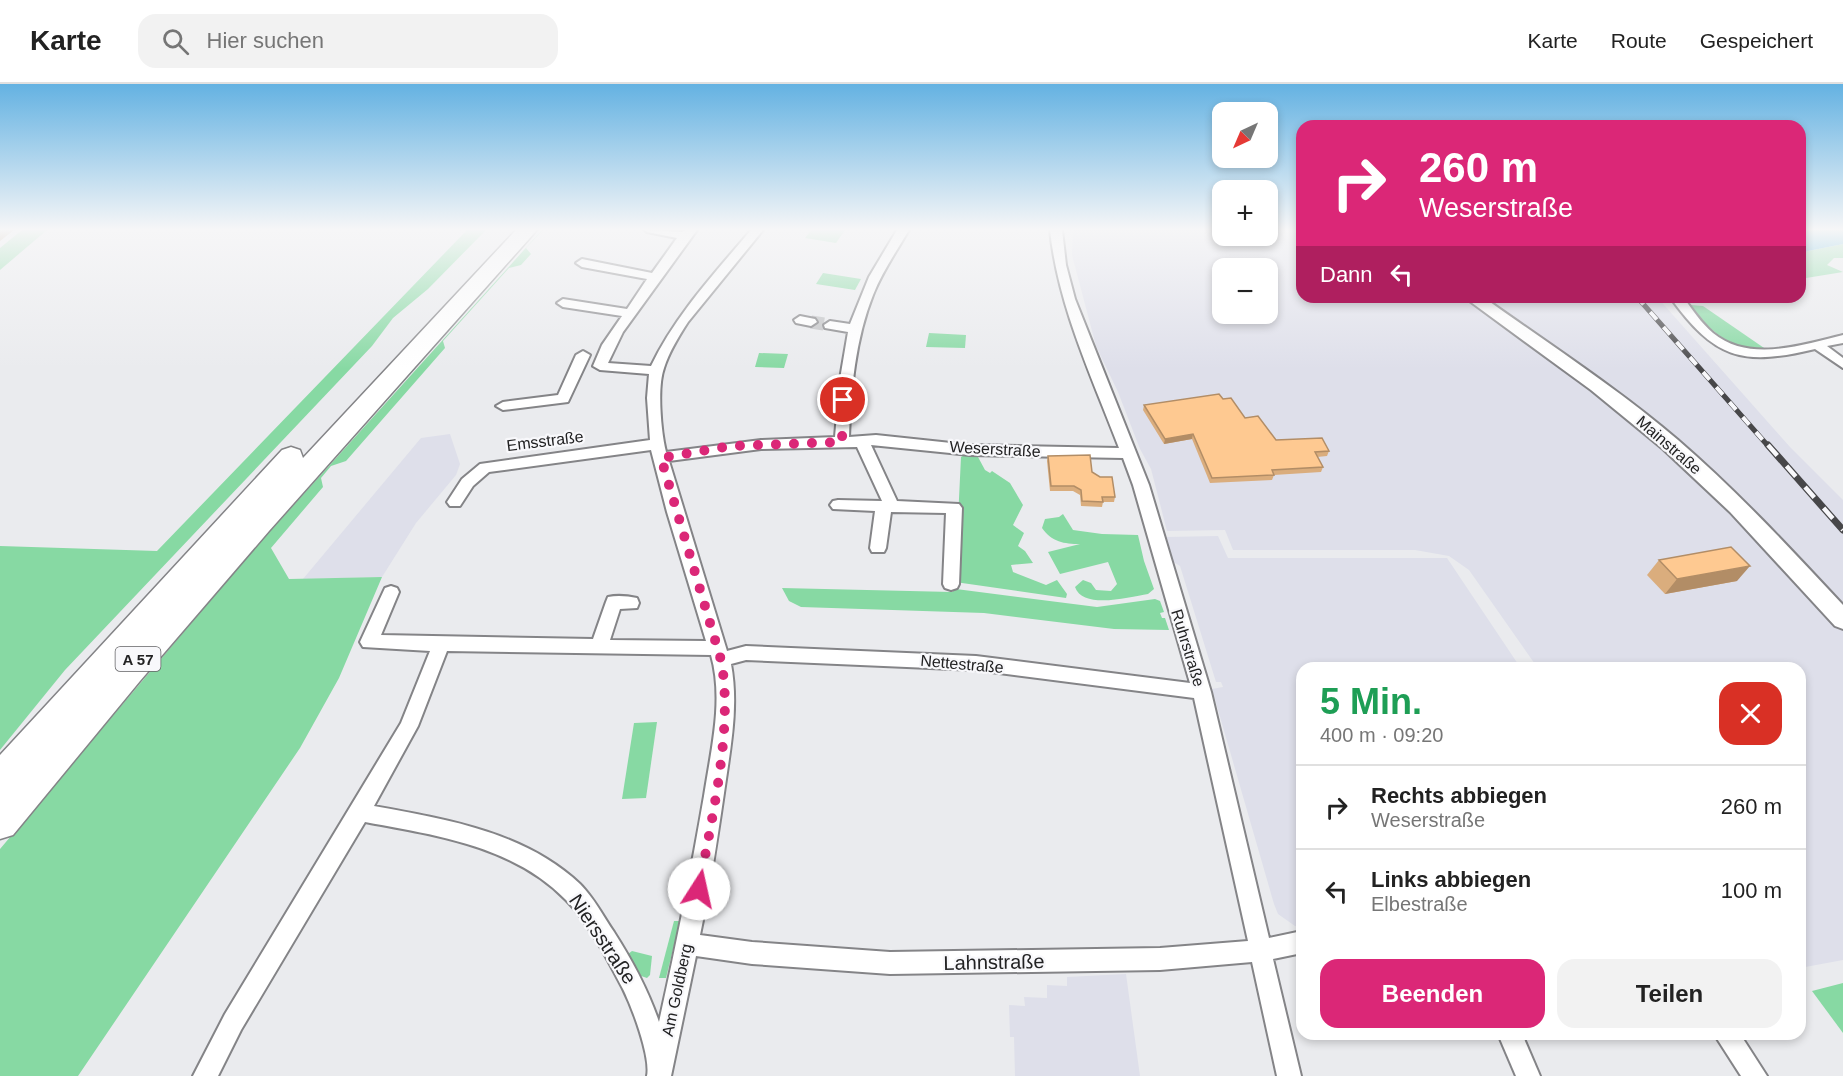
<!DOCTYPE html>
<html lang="de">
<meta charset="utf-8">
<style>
:root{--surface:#fff;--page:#f2f2f2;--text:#222;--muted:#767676;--line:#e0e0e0;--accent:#db2777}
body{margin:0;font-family:Helvetica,sans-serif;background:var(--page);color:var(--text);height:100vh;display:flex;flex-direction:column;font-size:22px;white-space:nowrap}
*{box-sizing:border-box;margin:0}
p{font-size:20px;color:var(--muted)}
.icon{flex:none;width:33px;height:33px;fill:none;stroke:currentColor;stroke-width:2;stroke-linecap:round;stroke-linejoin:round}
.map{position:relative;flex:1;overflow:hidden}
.details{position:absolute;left:1296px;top:578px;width:510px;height:378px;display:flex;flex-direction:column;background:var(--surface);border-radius:18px;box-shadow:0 3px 9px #0003}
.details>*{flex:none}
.guide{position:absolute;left:1296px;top:36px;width:510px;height:183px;border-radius:18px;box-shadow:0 3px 9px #0003;background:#db2777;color:#fff;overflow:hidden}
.needle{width:39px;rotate:224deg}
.fabs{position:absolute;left:1212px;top:18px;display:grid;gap:12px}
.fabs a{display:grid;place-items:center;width:66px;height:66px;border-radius:12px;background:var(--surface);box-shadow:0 3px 9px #0003;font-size:30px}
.pin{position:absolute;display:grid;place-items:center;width:51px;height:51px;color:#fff;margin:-26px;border:3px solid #fff;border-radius:50%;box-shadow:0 2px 6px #0007}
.me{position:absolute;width:66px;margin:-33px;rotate:10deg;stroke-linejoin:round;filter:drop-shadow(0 0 4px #0008)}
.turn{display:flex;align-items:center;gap:21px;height:126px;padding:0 24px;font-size:27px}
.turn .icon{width:78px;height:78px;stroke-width:2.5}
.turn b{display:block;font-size:42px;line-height:51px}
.then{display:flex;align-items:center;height:57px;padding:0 24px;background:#0003;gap:12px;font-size:22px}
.round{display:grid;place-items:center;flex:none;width:63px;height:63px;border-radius:18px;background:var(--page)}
.summary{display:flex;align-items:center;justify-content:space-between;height:102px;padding:0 24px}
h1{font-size:36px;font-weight:800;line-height:45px;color:#1e9e55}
.primary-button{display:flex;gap:12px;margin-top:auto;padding:12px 24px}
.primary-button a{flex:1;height:69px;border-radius:18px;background:var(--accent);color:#fff;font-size:24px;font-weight:800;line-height:69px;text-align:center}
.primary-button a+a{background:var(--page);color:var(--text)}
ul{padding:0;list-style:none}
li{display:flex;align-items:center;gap:18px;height:84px;padding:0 24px;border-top:2px solid var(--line)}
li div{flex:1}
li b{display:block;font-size:22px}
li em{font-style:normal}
header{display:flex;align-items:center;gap:36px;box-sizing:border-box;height:84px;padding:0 30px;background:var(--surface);border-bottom:2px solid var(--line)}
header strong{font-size:28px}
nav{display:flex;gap:33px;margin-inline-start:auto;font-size:21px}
.search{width:420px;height:54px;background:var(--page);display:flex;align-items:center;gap:15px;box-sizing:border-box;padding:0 21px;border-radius:18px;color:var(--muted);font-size:22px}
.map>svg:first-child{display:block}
</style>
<header>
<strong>Karte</strong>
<div class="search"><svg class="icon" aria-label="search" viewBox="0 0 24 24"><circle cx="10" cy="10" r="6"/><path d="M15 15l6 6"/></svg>Hier suchen</div>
<nav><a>Karte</a><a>Route</a><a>Gespeichert</a></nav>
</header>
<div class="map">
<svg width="1843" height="992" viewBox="0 0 1843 992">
<rect width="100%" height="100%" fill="#eaebee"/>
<g fill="#dedfea" fill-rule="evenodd">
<path d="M 1073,146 L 1222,146 L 1222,152 L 1268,152 L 1268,146 L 1302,146 L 1302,213 L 1657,213 L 1790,363 L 1843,416 L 1843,876 L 1800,884 L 1800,584 L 1537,583 L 1469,486 L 1449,472 L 1415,466 L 1233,466 L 1225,446 L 1167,447 L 1151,385 L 1140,365 L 1118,308 L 1096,262 L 1072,171 ZM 1222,184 L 1268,184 L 1268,230 L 1222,230 Z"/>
<path d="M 450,350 L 460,380 L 456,391 L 416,439 L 382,493 L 303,495 L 421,354 Z"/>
<path d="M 1218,452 L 1228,474 L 1447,474 L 1520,583 L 1302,584 L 1302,843 L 1295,842 L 1278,830 L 1274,820 L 1212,605 L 1223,603 L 1221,598 L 1216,598 L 1180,482 L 1172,477 L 1166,453 Z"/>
<path d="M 1126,890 L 1140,992 L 1015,992 L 1014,953 L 1010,953 L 1009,921 L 1025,922 L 1024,913 L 1047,914 L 1047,901 L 1067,902 L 1067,893 Z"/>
</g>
<g fill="#87d9a3">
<path d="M 22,146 L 47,146 L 0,186 L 0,164 Z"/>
<path d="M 467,146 L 486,146 L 428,205 L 393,234 L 372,262 L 65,586 L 0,666 L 0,462 L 157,467 Z"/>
<path d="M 542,146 L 543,146 L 526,164 L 531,170 L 521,181 L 509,184 L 443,257 L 445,264 L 346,377 L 331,382 L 321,394 L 323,403 L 271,464 L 289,495 L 382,493 L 339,594 L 300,664 L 78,992 L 0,992 L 0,765 L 254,465 Z"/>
<path d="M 811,146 L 845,146 L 836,159 L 805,154 Z"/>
<path d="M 1843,160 L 1843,174 L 1834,174 L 1827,181 L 1843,188 L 1800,195 L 1800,171 L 1808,167 Z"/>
<path d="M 823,189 L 861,195 L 855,206 L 816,200 Z"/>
<path d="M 1691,221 L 1703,222 L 1767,266 C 1729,263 1713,252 1691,221 Z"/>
<path d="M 929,249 L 966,251 L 965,264 L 926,263 Z"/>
<path d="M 759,269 L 788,270 L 784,284 L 755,283 Z"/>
<path d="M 966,370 L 978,373 L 985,386 L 990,389 L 992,387 L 1010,399 L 1023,421 L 1013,441 L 1024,449 L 1018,462 L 1025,467 L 1033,479 L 1011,481 L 1013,488 L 1046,501 L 1057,496 L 1067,510 L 1066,514 L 955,498 L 961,373 Z"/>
<path d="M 1063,430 L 1073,446 L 1102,450 L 1138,451 L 1144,477 L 1154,505 L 1148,510 C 1129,513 1083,526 1075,503 L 1083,496 L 1091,499 L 1096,506 L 1111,507 L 1117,500 L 1108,478 L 1060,490 L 1048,468 L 1080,460 C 1064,460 1052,458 1042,444 L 1045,435 L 1059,433 Z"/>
<path d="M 782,504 L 952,508 L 956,505 L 1097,523 L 1155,515 L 1160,517 L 1164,528 L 1160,529 L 1162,534 L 1165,534 L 1169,546 L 1114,545 L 984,529 L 801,523 L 789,517 Z"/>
<path d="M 657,638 L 646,714 L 622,715 L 634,639 Z"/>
<path d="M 674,837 L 680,837 L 666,894 L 659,894 Z"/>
<path d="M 632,867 L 652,872 L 650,891 L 647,894 L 641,892 L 628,870 Z"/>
<path d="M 1843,899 L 1843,949 L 1812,907 Z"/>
</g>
<path fill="#3faeda" d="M 1800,146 L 1843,146 L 1843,160 L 1808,167 L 1800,171 Z"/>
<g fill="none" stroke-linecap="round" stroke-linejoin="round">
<path stroke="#c2c3c5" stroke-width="13" stroke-dasharray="13 7" stroke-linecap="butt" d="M 811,238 L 830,241"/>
<defs>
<g id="street">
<path d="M 645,146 L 682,148 L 685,146 L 697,146 L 623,248 L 608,279 L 651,282 C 676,230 715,189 751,146 L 763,146 L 688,238 C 679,252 669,268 664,284 C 657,303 661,348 666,368 L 761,356 L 835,353 L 840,295 L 848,248 L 825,244 L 824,241 L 830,237 L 850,240 L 869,193 L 897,146 L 909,146 C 896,168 882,188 873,211 C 855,256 851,306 849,353 L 876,351 L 970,361 L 1119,364 C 1092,293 1058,222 1050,146 L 1062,146 L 1066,181 L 1075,215 L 1149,401 L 1211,608 L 1269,854 L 1302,847 L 1302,869 L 1273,875 L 1301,992 L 1277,992 L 1252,878 L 1160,886 L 890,890 L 752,880 L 696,872 L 671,992 L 647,992 C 651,973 632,923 623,905 C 607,875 590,840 566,816 C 514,762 435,751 365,738 L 241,946 L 218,992 L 193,992 L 225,930 L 401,639 L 430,567 L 363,563 L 360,558 L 385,504 L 391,502 L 397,504 L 399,508 L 381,551 L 593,555 L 606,518 L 608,513 C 617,511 628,512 637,514 L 639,519 L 637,524 L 620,525 L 610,556 L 706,557 L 667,428 L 651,366 L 489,388 L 473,402 L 460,422 L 450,422 L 447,418 L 462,395 L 480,380 L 650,356 L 647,314 L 649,290 L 600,286 L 593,282 L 602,261 L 622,232 L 563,223 L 557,219 L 563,215 L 627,225 L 647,195 L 582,183 L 576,179 L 582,175 L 652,189 L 677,154 L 647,148 ZM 871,361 L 970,371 L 1123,374 L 1133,401 L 1190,599 L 976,572 L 746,562 L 727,567 L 669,377 L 761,365 L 857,363 L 882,417 L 838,416 L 833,417 L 830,421 L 833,425 L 875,427 L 870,464 L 872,468 L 884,468 L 886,464 L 891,428 L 946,429 L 943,500 L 945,504 L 951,506 L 957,504 L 959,500 L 962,424 L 959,420 L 897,417 ZM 447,567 L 711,571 C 724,616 711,666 704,712 C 691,788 676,862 659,938 C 648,906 632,876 614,848 C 603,832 594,814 580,800 C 525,748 446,735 374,722 L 418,642 ZM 746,576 L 976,586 L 1194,614 L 1248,857 L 1160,864 L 890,868 L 752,858 L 700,851 C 710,804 717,757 724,709 C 730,666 739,623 731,580 Z"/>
<path d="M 1670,213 L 1683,213 C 1692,225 1701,239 1713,249 C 1750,279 1801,261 1843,251 L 1843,259 L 1827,262 L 1843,274 L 1843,284 L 1815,265 C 1741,283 1714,274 1670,213 Z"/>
<path d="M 800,232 L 815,235 L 817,238 L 811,242 L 796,239 L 794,236 Z"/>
<path d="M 583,267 L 590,271 L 568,318 L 503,326 L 496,322 L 503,318 L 558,311 L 576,271 Z"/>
<path d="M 1498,950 L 1522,950 L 1540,992 L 1516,992 Z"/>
<path d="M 1714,950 L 1740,950 L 1767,992 L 1741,992 Z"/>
</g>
<path id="secondary" d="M 1464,213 L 1483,213 C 1549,260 1617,304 1678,356 C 1737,407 1790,464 1843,521 L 1843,545 L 1835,542 L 1730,428 L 1663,365 L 1591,306 Z"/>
<path id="highway" d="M 516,146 L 537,146 L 269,447 L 140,597 L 13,751 L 0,755 L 0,671 L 282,366 L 291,363 L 300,366 L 303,374 Z"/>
</defs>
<use href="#street" stroke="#848487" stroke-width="4"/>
<use href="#secondary" stroke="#848487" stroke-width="4"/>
<use href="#highway" stroke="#848487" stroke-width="3"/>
<use href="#street" fill="#fff" fill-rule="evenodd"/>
<use href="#secondary" fill="#fff" fill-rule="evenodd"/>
<use href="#highway" fill="#fff" fill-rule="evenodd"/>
<defs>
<path id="rail-far1" d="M 1637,213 L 1769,363"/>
<path id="rail" d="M 1768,361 L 1843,446"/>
</defs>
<use href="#rail-far1" stroke="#474749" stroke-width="5"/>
<use href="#rail" stroke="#474749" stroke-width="7"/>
<use href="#rail-far1" stroke="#f8f8fb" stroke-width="4" stroke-dasharray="10" stroke-linecap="butt"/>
<use href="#rail" stroke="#f8f8fb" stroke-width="4.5" stroke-dasharray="14" stroke-linecap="butt"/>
</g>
<g fill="#daad7d">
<path d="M 1223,315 L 1245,334 L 1276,356 L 1329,367 L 1327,372 L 1317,373 L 1323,383 L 1321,388 L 1274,391 L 1272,396 L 1210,399 L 1192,355 L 1164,360 L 1143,326 L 1144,321 Z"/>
<path d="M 1048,372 L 1115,413 L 1114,418 L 1103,418 L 1102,423 L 1081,422 L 1080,411 L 1073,407 L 1050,407 L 1047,377 Z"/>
<path d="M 1659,476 L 1737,497 L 1665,510 L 1647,491 Z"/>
</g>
<g fill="#b28d66">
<path d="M 0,146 L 14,146 L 0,157 Z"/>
<path d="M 1298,146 L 1302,146 L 1302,148 L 1297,149 Z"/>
<path d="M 1193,350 L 1192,355 L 1164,360 L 1165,355 Z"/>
<path d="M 1750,482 L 1737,497 L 1665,510 L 1677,495 Z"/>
</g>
<g fill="#fec991" stroke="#b28d66" stroke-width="1.5">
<path d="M 1219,310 L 1223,315 L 1231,314 L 1245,334 L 1258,332 L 1276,356 L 1322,354 L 1329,367 L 1315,368 L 1323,383 L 1272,386 L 1274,391 L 1212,394 L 1193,350 L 1165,355 L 1144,321 Z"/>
<path d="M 1090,371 L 1092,388 L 1100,393 L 1112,393 L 1115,413 L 1102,413 L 1103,418 L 1082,417 L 1081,406 L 1074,402 L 1051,402 L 1048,372 Z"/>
<path d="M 1731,463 L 1750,482 L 1677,495 L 1659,476 Z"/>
</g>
<linearGradient id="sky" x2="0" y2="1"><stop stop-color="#64b2e2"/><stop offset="0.51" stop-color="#f6f6f7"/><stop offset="1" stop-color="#f6f6f7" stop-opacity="0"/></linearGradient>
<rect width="1843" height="285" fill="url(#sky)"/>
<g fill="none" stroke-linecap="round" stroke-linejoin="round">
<path stroke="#db2777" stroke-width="10" stroke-dasharray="0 18" d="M 699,805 C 711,736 734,644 721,576 L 661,374 L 731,362 L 842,358 L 843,316"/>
</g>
<g text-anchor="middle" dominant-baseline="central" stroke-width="4.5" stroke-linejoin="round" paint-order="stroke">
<rect fill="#f8f8fb" stroke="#626264" stroke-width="1.5" x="115.5" y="563" width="45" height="24" rx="4.5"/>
<g font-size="15" font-weight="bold" fill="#222223">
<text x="138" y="575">A 57</text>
</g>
<g font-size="16" fill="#222223" stroke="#f8f8fb">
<text transform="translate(545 357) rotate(-7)">Emsstraße</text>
<text transform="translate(1669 361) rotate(41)">Mainstraße</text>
<text transform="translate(995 365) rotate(3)">Weserstraße</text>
<text transform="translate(1188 564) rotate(73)">Ruhrstraße</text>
<text transform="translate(962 580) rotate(5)">Nettestraße</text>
<text transform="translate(677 906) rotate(-78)">Am Goldberg</text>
</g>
<g font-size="20" fill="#222223" stroke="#f8f8fb">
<text transform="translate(603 855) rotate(56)">Niersstraße</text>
<text transform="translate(994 878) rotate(-1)">Lahnstraße</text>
</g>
</g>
</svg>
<div class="fabs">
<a><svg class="needle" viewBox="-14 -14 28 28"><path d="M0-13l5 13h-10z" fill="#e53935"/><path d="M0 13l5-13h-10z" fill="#767676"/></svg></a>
<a>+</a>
<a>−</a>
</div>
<div class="pin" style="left:843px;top:316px;background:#d93025"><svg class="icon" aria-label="arrive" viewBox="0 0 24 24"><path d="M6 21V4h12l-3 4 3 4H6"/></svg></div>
<svg class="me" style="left:699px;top:805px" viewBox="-20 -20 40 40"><circle r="19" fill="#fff"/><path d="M0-13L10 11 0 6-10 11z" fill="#db2777"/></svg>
<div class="guide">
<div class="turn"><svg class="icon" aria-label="right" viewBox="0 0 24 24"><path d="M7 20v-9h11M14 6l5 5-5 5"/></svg><div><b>260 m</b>Weserstraße</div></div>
<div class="then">Dann<svg class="icon" aria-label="left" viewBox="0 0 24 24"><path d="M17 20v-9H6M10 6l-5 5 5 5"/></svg></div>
</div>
<section class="details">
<div class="summary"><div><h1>5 Min.</h1><p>400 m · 09:20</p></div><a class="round" style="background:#d93025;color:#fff"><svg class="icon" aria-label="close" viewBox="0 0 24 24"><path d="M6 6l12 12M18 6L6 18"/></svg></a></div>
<ul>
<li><svg class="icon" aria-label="right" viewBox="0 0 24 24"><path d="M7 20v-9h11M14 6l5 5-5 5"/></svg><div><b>Rechts abbiegen</b><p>Weserstraße</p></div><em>260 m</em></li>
<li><svg class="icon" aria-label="left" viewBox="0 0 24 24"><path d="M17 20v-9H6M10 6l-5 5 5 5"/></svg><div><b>Links abbiegen</b><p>Elbestraße</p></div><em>100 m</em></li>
</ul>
<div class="primary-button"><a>Beenden</a><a>Teilen</a></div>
</section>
</div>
